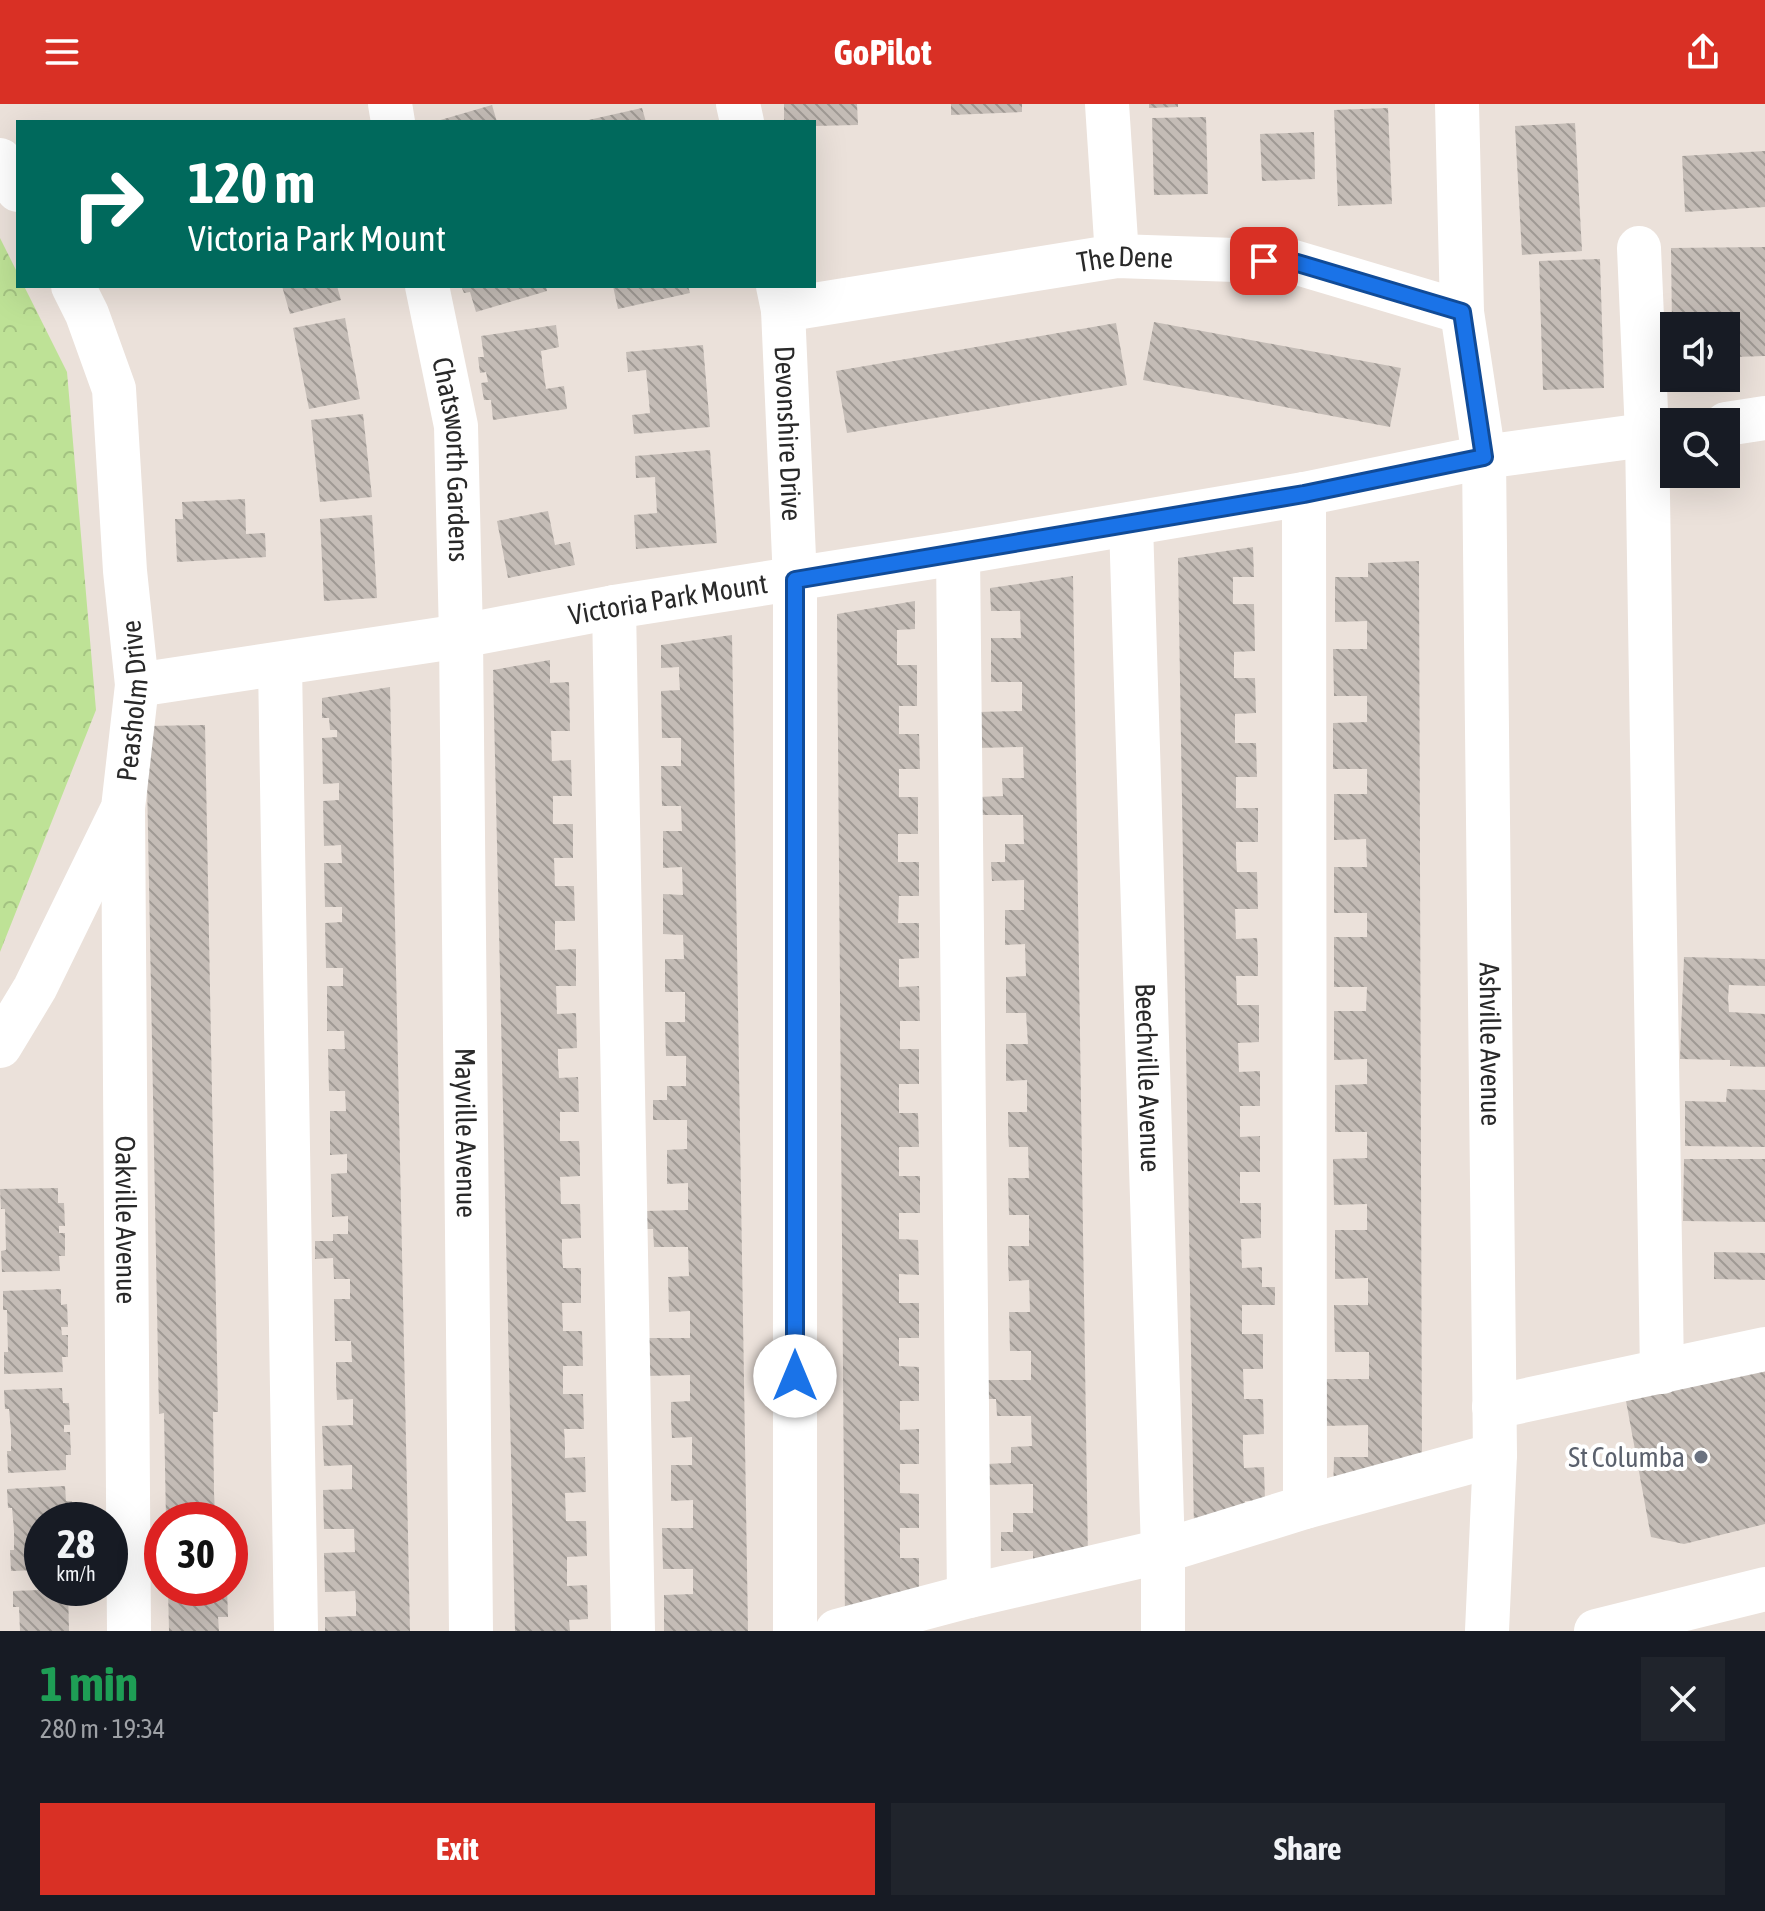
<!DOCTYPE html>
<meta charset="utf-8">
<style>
:root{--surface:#171b24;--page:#20242c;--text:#f1f3f6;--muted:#9ea1a6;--accent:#d93025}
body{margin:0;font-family:"Asap Condensed",sans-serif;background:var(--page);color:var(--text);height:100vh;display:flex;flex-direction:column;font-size:30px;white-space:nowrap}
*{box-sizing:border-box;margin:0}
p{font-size:26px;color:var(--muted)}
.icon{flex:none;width:44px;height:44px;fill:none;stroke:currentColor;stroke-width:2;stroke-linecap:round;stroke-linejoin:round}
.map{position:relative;height:1527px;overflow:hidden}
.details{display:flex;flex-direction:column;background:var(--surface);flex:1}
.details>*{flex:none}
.guide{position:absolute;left:16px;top:16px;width:800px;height:168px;border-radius:0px;box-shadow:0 8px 32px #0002;background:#00695c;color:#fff;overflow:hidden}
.fabs{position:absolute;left:1660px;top:208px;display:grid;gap:16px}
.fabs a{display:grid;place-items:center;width:80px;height:80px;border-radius:0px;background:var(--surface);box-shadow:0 8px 32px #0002;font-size:40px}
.speed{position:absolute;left:24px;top:1398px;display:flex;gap:16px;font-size:40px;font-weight:700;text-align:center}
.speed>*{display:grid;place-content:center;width:104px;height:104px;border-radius:50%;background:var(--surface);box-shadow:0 8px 32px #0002;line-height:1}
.speed small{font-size:20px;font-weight:400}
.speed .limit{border:12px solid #d22;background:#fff;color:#111}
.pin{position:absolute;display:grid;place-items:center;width:68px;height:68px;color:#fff;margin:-34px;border-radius:16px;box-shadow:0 4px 12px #0006}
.me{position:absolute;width:88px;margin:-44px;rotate:0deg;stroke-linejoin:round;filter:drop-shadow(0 0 6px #0008)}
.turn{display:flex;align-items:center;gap:28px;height:168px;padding:0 40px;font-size:36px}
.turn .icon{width:104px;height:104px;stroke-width:2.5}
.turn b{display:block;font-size:56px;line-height:68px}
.round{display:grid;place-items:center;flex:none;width:84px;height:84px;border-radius:0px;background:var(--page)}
.overview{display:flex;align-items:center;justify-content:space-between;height:136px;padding:0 40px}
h1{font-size:48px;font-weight:700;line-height:60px;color:#1e9e55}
.button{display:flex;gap:16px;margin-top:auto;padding:16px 40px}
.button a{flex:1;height:92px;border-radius:0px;background:var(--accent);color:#fff;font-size:32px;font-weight:700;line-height:92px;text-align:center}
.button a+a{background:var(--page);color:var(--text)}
header{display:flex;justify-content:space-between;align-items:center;height:104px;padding:0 40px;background:var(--accent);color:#fff;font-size:36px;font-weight:700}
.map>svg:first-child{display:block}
</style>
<header><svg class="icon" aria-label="menu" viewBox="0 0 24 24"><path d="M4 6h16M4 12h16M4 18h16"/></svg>GoPilot<svg class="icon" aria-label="share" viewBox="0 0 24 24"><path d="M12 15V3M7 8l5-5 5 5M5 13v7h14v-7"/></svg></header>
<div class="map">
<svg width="1765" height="1527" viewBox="0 0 1765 1527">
<defs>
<pattern id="park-crowns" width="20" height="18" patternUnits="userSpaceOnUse" patternTransform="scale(2)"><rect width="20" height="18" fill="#bee296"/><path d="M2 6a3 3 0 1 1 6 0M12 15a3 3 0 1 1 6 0" fill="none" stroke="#a3c281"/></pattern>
<pattern id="building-back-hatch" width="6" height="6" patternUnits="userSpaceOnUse" patternTransform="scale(2)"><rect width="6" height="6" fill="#c4bcb6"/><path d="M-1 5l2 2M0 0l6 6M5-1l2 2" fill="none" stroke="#9f9994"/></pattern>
</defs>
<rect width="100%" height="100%" fill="#ebe1da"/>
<path fill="url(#park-crowns)" d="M 0,134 L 18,170 L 18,182 L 24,182 L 67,268 L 96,606 L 0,848 Z"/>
<g fill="url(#building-back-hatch)">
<path d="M 784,0 L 857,0 L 858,21 L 814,22 L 814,18 L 784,18 Z"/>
<path d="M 951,0 L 1022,0 L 1022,8 L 951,11 Z"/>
<path d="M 1149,0 L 1178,0 L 1178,3 L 1149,4 Z"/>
<path d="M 492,1 L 497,18 L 437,18 L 437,17 Z"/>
<path d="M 642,4 L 646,18 L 585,18 L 584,17 Z"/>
<path d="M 1388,4 L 1392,100 L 1338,102 L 1334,6 Z"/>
<path d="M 1206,13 L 1208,90 L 1154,91 L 1152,14 Z"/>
<path d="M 1575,19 L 1582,147 L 1522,151 L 1515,22 Z"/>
<path d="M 1314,28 L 1315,75 L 1262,77 L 1260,30 Z"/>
<path d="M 1765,47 L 1765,103 L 1685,108 L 1682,52 Z"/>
<path d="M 1765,143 L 1765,252 L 1735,253 L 1736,266 L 1726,266 L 1726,222 L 1672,222 L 1671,144 Z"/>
<path d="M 1600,155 L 1604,284 L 1543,286 L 1539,157 Z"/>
<path d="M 282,182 L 337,182 L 341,196 L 290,210 Z"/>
<path d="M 461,182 L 546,182 L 547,187 L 476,208 L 470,188 L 464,189 Z"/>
<path d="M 613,182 L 688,182 L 690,189 L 618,205 Z"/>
<path d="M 345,214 L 360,295 L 309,305 L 293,224 Z"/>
<path d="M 1154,218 L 1401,264 L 1390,323 L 1143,276 Z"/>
<path d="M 1116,219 L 1127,281 L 847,329 L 836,267 Z"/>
<path d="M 556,221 L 559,243 L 541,247 L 543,265 L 546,285 L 564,282 L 567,305 L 493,316 L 491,296 L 484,296 L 481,279 L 488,278 L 486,268 L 480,269 L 478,253 L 484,253 L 481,232 Z"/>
<path d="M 703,241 L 710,323 L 634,330 L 632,311 L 650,309 L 648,286 L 646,266 L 628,268 L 626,248 Z"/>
<path d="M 363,310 L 372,393 L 320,398 L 311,316 Z"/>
<path d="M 710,346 L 717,439 L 636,445 L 634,411 L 657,409 L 655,373 L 636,374 L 635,352 Z"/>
<path d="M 245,395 L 246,430 L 265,429 L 266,453 L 177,458 L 175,415 L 183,415 L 182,398 Z"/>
<path d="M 548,407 L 555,441 L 570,438 L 575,461 L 508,474 L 497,417 Z"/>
<path d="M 372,411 L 377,494 L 324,497 L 320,415 Z"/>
<path d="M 1253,443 L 1254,473 L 1233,473 L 1233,500 L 1254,500 L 1255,547 L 1234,548 L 1234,574 L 1255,574 L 1256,609 L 1235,610 L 1235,639 L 1256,639 L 1257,673 L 1236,673 L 1236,704 L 1258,704 L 1258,738 L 1236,738 L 1236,754 L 1237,768 L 1257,768 L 1258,805 L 1235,805 L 1236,835 L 1257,834 L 1258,854 L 1258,872 L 1236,872 L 1237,901 L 1259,901 L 1259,938 L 1238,939 L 1239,968 L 1260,967 L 1260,1002 L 1240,1002 L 1240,1033 L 1260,1032 L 1260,1068 L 1240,1068 L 1240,1099 L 1261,1099 L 1261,1134 L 1241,1135 L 1242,1164 L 1262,1163 L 1262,1183 L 1275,1183 L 1275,1201 L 1242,1201 L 1242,1230 L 1263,1230 L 1263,1265 L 1243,1265 L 1244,1295 L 1263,1295 L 1264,1330 L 1243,1331 L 1243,1347 L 1244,1364 L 1264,1363 L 1265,1397 L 1245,1397 L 1245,1414 L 1194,1427 L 1178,454 Z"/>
<path d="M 1419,457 L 1422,1366 L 1333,1390 L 1334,1353 L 1368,1353 L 1368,1321 L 1323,1322 L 1323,1275 L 1369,1275 L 1369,1248 L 1335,1248 L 1334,1201 L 1368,1201 L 1368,1174 L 1335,1175 L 1335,1126 L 1367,1126 L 1367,1100 L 1334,1101 L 1333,1055 L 1367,1054 L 1367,1028 L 1335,1028 L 1335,981 L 1367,980 L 1367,955 L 1334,956 L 1334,907 L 1366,907 L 1367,883 L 1334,883 L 1334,833 L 1367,833 L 1367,809 L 1334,809 L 1334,763 L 1367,763 L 1366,735 L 1334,736 L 1334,690 L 1367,690 L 1367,665 L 1333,665 L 1333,619 L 1367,618 L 1367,592 L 1334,592 L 1333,545 L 1367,545 L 1367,517 L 1335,518 L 1335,473 L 1368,473 L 1368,459 Z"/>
<path d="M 1073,472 L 1088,1456 L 1033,1472 L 1033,1447 L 1001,1447 L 1001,1428 L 1013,1428 L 1013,1409 L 1033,1409 L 1033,1380 L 985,1381 L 985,1360 L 1011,1359 L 1011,1343 L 1032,1342 L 1031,1312 L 997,1312 L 996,1295 L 984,1295 L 984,1276 L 1031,1276 L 1031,1247 L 1010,1247 L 1009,1208 L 1030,1208 L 1029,1176 L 1009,1177 L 1008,1158 L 1008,1142 L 1029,1142 L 1029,1111 L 1009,1111 L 1008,1074 L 1029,1074 L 1028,1043 L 1009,1043 L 1008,1026 L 1008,1008 L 1027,1008 L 1027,976 L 1006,977 L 1006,940 L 1028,940 L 1026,909 L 1006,909 L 1006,873 L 1026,872 L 1025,840 L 1005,841 L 1005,806 L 1024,806 L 1024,776 L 992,777 L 991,758 L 1005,758 L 1005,740 L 1024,740 L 1023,711 L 977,711 L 977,693 L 1003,692 L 1002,674 L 1024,674 L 1023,643 L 977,644 L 977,608 L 1022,607 L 1022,578 L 991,578 L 991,534 L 1021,534 L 1020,507 L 991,507 L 990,484 Z"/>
<path d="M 915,497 L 915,525 L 897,526 L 897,561 L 917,561 L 917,602 L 899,602 L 899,630 L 919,630 L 920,665 L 899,665 L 899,693 L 918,693 L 918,730 L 898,730 L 898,758 L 919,758 L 919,792 L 899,792 L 898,819 L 919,819 L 919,854 L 899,855 L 899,883 L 919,882 L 920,917 L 900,917 L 900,945 L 919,945 L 919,980 L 899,980 L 899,1009 L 918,1009 L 919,1043 L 899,1043 L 899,1072 L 920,1072 L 920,1109 L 899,1109 L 899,1135 L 918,1136 L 919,1171 L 899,1170 L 899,1199 L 919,1199 L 919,1234 L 899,1234 L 899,1262 L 919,1263 L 919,1297 L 900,1297 L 900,1326 L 919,1325 L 919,1360 L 900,1360 L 900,1389 L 919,1390 L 919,1424 L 900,1424 L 900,1454 L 919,1454 L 919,1486 L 902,1487 L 902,1504 L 845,1518 L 837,510 Z"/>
<path d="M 732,531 L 748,1527 L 664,1527 L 664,1491 L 693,1490 L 693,1465 L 663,1465 L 662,1424 L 693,1424 L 693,1396 L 671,1397 L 671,1361 L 692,1361 L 692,1333 L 672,1334 L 671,1315 L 671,1298 L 690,1297 L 690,1271 L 646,1272 L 646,1234 L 690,1234 L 690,1207 L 669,1208 L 668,1173 L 689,1172 L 688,1143 L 654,1143 L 653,1125 L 645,1125 L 645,1107 L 688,1106 L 688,1079 L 667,1080 L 667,1046 L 687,1045 L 687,1016 L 653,1016 L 653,996 L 667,996 L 667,982 L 686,982 L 686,952 L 666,952 L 665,918 L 685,918 L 685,888 L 665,888 L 665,855 L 684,855 L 683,831 L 663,830 L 663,790 L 683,791 L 682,763 L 663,764 L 663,727 L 682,727 L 681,702 L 662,702 L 661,662 L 681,662 L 681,634 L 662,634 L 661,587 L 680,586 L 679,572 L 679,563 L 661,564 L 661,541 Z"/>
<path d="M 550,556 L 550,579 L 569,578 L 570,627 L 551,627 L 552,657 L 571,656 L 572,692 L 553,692 L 553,720 L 573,720 L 573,754 L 554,754 L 555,782 L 574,782 L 575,817 L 555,817 L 555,846 L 576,845 L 576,882 L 556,882 L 557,910 L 576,909 L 577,944 L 558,945 L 558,959 L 559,974 L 578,973 L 579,1008 L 560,1008 L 560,1037 L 579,1037 L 580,1054 L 580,1072 L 560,1073 L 561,1100 L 580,1100 L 581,1134 L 562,1135 L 562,1149 L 563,1164 L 581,1164 L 581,1199 L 562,1199 L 563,1227 L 582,1227 L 583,1262 L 563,1262 L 563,1290 L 583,1290 L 584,1325 L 564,1325 L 565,1340 L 565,1354 L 585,1353 L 586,1388 L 565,1389 L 566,1417 L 586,1417 L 587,1452 L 567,1453 L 567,1482 L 587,1481 L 588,1515 L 569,1516 L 570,1527 L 515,1527 L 493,566 Z"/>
<path d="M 390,583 L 410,1527 L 325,1527 L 325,1513 L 356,1512 L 356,1498 L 355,1487 L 325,1488 L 324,1449 L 355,1448 L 354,1425 L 324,1425 L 323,1386 L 352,1385 L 352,1361 L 324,1362 L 322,1322 L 353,1321 L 353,1295 L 337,1296 L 336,1278 L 336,1258 L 352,1258 L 351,1237 L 335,1237 L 334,1195 L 350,1195 L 350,1175 L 334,1175 L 333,1154 L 315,1155 L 315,1137 L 333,1137 L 333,1130 L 348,1130 L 348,1112 L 332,1113 L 331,1070 L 347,1069 L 347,1050 L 330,1051 L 330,1007 L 346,1007 L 345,987 L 329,987 L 328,945 L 345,945 L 344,927 L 327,927 L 327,882 L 343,882 L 343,864 L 326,864 L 325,819 L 342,818 L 342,803 L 325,803 L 324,759 L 342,759 L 341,741 L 324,742 L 323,697 L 339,696 L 339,679 L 323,680 L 322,634 L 337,633 L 337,626 L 330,626 L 329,614 L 322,614 L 322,594 Z"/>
<path d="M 205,621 L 218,1308 L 213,1308 L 214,1389 L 215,1409 L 225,1409 L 225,1416 L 166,1416 L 164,1309 L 159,1310 L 146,622 Z"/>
<path d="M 1684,853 L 1765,855 L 1765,882 L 1729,881 L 1728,894 L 1729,908 L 1765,910 L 1765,963 L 1730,962 L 1730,956 L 1680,955 Z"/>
<path d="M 1727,985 L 1765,986 L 1765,1043 L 1685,1042 L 1685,997 L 1726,998 Z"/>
<path d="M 1684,1055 L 1765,1055 L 1765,1118 L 1683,1117 Z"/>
<path d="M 58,1084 L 58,1099 L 64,1099 L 65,1122 L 59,1122 L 59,1129 L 65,1129 L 65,1152 L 59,1152 L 60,1167 L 2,1168 L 1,1147 L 6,1146 L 5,1105 L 1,1105 L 0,1085 Z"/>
<path d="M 1714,1148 L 1765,1149 L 1765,1176 L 1714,1175 Z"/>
<path d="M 61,1185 L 61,1201 L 67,1200 L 68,1223 L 61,1223 L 62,1231 L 68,1231 L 68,1253 L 62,1253 L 63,1268 L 4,1270 L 4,1248 L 8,1248 L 7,1206 L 3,1206 L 3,1187 Z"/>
<path d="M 1765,1260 L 1765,1420 L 1684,1440 L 1651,1433 L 1624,1286 Z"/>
<path d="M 62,1284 L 63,1299 L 69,1299 L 70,1321 L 64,1321 L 64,1328 L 70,1328 L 71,1351 L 66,1351 L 66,1366 L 8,1369 L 7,1347 L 11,1347 L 11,1328 L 9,1305 L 5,1305 L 4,1286 Z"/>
<path d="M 65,1382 L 66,1397 L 72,1397 L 73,1416 L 42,1416 L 42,1466 L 11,1467 L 10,1446 L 14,1446 L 14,1427 L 12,1404 L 8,1404 L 7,1385 Z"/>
<path d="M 168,1484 L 227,1484 L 228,1513 L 218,1513 L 219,1527 L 169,1527 Z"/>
<path d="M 68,1485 L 69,1527 L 20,1527 L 19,1503 L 13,1503 L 13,1487 Z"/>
</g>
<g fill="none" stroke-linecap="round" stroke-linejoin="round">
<g stroke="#fff" stroke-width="44">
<path d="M 390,0 L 393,18"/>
<path d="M 738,0 L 742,18"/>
<path d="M 1107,0 L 1117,152"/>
<path id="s1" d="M 1457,0 L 1462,208 L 1484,353 L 1495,1351 L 1487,1527"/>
<path d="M 0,56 L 18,86"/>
<path d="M 1639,144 L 1647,330 L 1662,1268"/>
<path id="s2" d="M 427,182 L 456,322 L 461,532 L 471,1527"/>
<path id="s3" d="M 778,182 L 783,206 L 795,476 L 795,1527"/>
<path id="s4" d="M 783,206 L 1117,152 L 1294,158 L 1462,208"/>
<path d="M 1726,320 L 1765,314"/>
<path d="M 1304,390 L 1305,1403"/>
<path id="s5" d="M 1131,420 L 1163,1447 L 1163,1527"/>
<path d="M 958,449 L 969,1492"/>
<path d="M 614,503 L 633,1527"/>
<path d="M 280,560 L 296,1527"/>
<path id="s6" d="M 137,581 L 461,532 L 614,503 L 958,449 L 1304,390 L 1484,353 L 1674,327"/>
<path id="s7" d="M 123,704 L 129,1527"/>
<path id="s8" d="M 0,942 L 35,884 L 123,704 L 137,581 L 125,467 L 114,285 L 87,210 L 73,182"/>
<path d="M 1494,1303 L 1765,1245"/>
<path d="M 837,1527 L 969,1492 L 1163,1447 L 1305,1403 L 1495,1351"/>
<path d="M 1596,1527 L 1765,1485"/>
</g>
</g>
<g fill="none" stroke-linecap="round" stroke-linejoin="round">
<defs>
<path id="route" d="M 795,1272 L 795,476 L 1304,390 L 1484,353 L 1462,208 L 1294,158 L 1264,157"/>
</defs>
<use href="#route" stroke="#114b97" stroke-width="20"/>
<use href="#route" stroke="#1a73e8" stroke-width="14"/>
</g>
<circle fill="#6b7280" stroke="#fff" stroke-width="3" cx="1701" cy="1353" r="8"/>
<g text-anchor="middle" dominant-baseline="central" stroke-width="8" stroke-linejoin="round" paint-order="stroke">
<g font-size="28" fill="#292929" stroke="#fff">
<text stroke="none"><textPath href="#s4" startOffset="346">The Dene</textPath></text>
<text stroke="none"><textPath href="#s3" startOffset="148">Devonshire Drive</textPath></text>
<text stroke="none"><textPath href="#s2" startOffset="176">Chatsworth Gardens</textPath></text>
<text stroke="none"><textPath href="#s6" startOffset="538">Victoria Park Mount</textPath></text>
<text stroke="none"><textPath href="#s8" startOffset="376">Peasholm Drive</textPath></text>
<text stroke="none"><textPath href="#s1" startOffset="942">Ashville Avenue</textPath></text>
<text stroke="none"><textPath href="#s5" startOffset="554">Beechville Avenue</textPath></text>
<text stroke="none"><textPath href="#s2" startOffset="850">Mayville Avenue</textPath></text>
<text stroke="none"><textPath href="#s7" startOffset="412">Oakville Avenue</textPath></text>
</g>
<g font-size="28" fill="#5b616d" stroke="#fff" text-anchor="end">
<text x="1685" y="1353">St Columba</text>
</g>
</g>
</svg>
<div class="fabs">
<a><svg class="icon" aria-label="sound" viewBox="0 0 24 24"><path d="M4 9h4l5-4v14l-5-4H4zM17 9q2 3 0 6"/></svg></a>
<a><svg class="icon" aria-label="search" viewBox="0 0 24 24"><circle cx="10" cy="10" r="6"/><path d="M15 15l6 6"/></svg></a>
</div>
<div class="speed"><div>28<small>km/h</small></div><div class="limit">30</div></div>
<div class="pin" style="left:1264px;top:157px;background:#d93025"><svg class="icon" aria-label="arrive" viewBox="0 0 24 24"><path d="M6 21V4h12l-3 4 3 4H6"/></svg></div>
<svg class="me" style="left:795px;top:1272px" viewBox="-20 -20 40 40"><circle r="19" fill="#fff"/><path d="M0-13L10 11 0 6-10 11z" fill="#1a73e8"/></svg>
<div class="guide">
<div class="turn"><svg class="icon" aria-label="right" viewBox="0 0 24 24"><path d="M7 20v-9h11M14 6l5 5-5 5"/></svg><div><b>120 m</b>Victoria Park Mount</div></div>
</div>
</div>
<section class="details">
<div class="overview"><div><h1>1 min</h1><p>280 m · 19:34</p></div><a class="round"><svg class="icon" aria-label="close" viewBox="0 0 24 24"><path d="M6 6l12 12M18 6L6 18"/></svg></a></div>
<div class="button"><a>Exit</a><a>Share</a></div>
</section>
